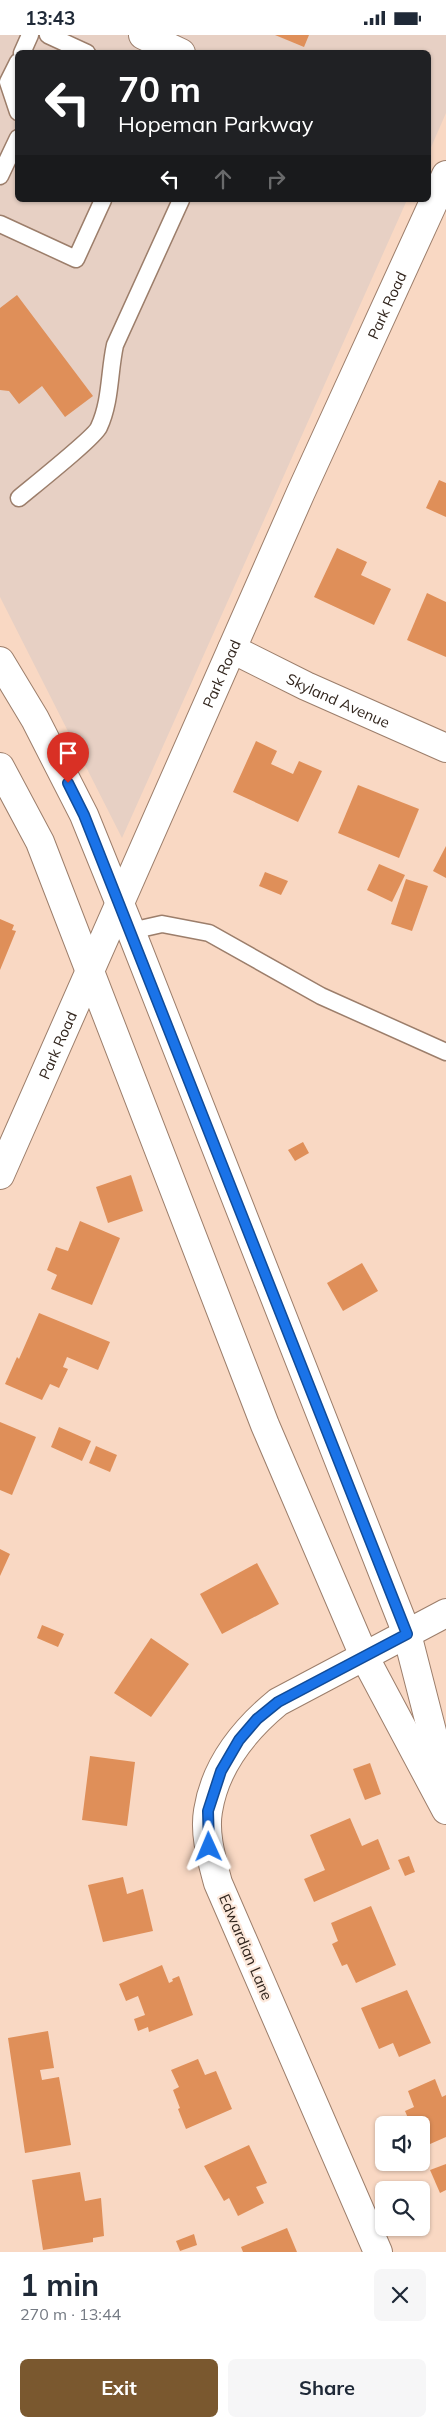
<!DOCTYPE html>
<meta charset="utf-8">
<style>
:root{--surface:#fff;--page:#f6f6f7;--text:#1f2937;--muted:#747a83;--accent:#7a582f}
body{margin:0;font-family:Mulish,sans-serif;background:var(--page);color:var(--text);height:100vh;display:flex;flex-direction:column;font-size:19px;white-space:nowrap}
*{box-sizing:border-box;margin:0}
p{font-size:16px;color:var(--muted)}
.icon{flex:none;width:28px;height:28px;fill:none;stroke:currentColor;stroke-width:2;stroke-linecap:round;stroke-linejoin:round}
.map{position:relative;height:2217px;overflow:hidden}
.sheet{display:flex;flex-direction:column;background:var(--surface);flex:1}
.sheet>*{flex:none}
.hud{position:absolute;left:15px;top:15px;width:416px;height:152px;border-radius:8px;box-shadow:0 1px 4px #0004;background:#202124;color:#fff;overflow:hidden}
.tools{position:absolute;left:375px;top:2081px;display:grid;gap:10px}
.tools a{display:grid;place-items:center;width:55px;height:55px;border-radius:8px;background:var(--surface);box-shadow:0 1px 4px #0004;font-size:25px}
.pin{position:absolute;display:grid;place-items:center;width:42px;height:42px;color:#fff;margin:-51px -21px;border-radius:50% 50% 50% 0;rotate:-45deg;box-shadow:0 0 5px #0007}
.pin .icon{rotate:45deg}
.me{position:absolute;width:55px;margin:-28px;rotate:359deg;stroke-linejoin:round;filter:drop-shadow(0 0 4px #0008)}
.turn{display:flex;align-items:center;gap:18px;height:105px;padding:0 20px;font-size:22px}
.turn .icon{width:65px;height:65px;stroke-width:2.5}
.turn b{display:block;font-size:35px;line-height:42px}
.lanes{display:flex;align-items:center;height:48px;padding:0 20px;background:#0003;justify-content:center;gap:25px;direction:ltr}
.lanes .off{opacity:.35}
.round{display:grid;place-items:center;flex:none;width:52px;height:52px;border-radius:8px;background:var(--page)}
.headline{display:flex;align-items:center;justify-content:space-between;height:85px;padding:0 20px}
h1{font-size:30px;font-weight:700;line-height:38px}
.button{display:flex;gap:10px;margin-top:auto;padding:10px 20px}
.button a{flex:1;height:58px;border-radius:8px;background:var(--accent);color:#fff;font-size:20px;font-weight:700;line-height:58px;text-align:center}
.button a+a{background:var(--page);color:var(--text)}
.status{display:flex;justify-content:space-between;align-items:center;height:35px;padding:0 25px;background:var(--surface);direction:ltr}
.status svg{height:14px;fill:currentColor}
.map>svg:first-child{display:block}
</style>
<div class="status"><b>13:43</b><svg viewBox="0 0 49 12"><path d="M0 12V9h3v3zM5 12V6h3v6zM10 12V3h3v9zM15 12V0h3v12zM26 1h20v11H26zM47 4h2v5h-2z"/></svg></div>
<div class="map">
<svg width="446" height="2217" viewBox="0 0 446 2217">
<rect width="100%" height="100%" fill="#f9d8c3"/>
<path fill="#e7d0c4" d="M 0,0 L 446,0 L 446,78 L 429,117 L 429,18 L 18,18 L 18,165 L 407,165 L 122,803 L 0,562 Z"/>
<g fill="#df8f59">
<path d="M 275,0 L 309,0 L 304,12 Z"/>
<path d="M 17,260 L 93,361 L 65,382 L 42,351 L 19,369 L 9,356 L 0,355 L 0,273 Z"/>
<path d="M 439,445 L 446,448 L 446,482 L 426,473 Z"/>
<path d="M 337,513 L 367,527 L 361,540 L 391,554 L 374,590 L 314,562 Z"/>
<path d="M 427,558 L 446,567 L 446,622 L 407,605 Z"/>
<path d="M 256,706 L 277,716 L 271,729 L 293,739 L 299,726 L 322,736 L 298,787 L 233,757 Z"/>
<path d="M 358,750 L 419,774 L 399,823 L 338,798 Z"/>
<path d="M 446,811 L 446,843 L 433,836 Z"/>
<path d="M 379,829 L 405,840 L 392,867 L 367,855 Z"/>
<path d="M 265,837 L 288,846 L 281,860 L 259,851 Z"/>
<path d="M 406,844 L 428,851 L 412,896 L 391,889 Z"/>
<path d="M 0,884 L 14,890 L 12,895 L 16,896 L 0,935 Z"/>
<path d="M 303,1107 L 309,1118 L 295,1126 L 288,1115 Z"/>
<path d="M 131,1140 L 143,1176 L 108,1188 L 96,1152 Z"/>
<path d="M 80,1186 L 120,1203 L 92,1270 L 51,1254 L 57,1240 L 47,1235 L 56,1212 L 68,1216 Z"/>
<path d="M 362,1228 L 378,1256 L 343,1276 L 327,1248 Z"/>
<path d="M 39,1278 L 110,1307 L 98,1335 L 67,1322 L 63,1332 L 68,1334 L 59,1353 L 50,1349 L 42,1365 L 5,1349 L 17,1322 L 19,1324 Z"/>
<path d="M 0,1387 L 36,1402 L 12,1460 L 0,1455 Z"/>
<path d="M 59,1392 L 91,1406 L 82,1426 L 51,1412 Z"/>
<path d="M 96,1411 L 117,1420 L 110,1437 L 89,1428 Z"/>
<path d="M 0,1514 L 10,1519 L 0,1541 Z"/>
<path d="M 257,1528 L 279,1569 L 222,1599 L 200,1559 Z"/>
<path d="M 42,1590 L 64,1599 L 58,1612 L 37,1603 Z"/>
<path d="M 151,1603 L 189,1629 L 151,1682 L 114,1658 Z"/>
<path d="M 90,1721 L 135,1727 L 127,1791 L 82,1785 Z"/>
<path d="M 370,1728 L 381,1759 L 365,1765 L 353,1734 Z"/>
<path d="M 350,1783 L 362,1811 L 378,1804 L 390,1834 L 314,1867 L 304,1844 L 325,1835 L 310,1800 Z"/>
<path d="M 409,1821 L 415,1837 L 405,1841 L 398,1825 Z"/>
<path d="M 123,1842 L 127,1859 L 143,1854 L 153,1896 L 103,1907 L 88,1850 Z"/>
<path d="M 371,1871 L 396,1930 L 356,1948 L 347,1929 L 342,1931 L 332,1909 L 338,1906 L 331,1888 Z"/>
<path d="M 162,1930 L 169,1948 L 173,1946 L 172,1944 L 179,1941 L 193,1980 L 149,1997 L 148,1992 L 138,1996 L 134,1984 L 145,1980 L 138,1961 L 126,1966 L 119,1949 Z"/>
<path d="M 407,1955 L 431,2008 L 399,2022 L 393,2008 L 379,2014 L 361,1973 Z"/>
<path d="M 48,1996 L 54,2033 L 40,2035 L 42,2045 L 59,2042 L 71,2110 L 25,2118 L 8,2003 Z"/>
<path d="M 198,2024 L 205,2040 L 216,2036 L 232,2074 L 186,2094 L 178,2074 L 180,2073 L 173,2055 L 179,2052 L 171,2035 Z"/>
<path d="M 435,2044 L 442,2062 L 446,2060 L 446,2102 L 421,2113 L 421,2090 L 411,2090 L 405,2076 L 414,2072 L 408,2056 Z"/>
<path d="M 249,2110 L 267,2148 L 256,2152 L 264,2168 L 238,2181 L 229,2163 L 224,2166 L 204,2131 Z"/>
<path d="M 446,2129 L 446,2155 L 440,2158 L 430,2135 Z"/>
<path d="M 80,2137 L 85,2166 L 101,2163 L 104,2201 L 93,2203 L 93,2207 L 43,2215 L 32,2145 Z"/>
<path d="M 287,2193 L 297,2217 L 243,2217 L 241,2212 Z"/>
<path d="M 194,2199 L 197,2210 L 180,2216 L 176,2206 Z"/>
</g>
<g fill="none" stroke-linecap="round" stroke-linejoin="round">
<defs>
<g id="lane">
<path d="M 48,0 L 87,18"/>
<path d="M 22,18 L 30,0"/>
<path d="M 18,27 L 8,47 L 18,77"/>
<path d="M 0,141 L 18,103"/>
<path d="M 0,189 L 76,224 L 103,165"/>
<path d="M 19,463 C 32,452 95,402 99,392 C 111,366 109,337 115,310 L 181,165"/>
<path d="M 131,896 L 162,889 L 209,898 L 321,961 L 446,1017"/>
</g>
<g id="street">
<path d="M 143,0 L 181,18"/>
<path id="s1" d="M 232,614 L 306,651 L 446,713"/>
<path id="s2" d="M 0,1140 L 301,457 L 446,140"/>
<path d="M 378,2217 L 218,1848 C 212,1825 204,1800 208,1776 C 215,1731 244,1695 278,1667 L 446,1578"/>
</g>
<g id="secondary">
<path d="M 0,626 L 35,684 L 84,780 L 131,896 L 407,1599 L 446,1751"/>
<path d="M 0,732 L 40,807 L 265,1390 L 364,1621 L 446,1775"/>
</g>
</defs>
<use href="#lane" stroke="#9c7e6b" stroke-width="19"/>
<use href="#street" stroke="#9c7e6b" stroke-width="30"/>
<use href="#secondary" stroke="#9c7e6b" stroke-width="30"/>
<use href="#lane" stroke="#fff" stroke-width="16"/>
<use href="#street" stroke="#fff" stroke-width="28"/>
<use href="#secondary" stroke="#fff" stroke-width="28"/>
</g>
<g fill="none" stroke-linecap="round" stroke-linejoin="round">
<defs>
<path id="route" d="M 68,748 L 84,780 L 407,1599 L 278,1667 L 257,1684 L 239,1705 L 221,1736 L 208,1776 L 209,1812"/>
</defs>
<use href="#route" stroke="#114b97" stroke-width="12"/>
<use href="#route" stroke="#1a73e8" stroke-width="9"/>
</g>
<g text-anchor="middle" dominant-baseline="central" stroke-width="4.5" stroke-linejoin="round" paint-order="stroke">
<g font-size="15" fill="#31251d" stroke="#fce8db">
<text stroke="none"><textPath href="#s2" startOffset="952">Park Road</textPath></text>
<text stroke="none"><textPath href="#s2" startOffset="548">Park Road</textPath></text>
<text stroke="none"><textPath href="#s1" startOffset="118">Skyland Avenue</textPath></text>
<text stroke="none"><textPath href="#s2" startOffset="142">Park Road</textPath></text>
<text transform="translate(246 1912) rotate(67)">Edwardian Lane</text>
</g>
</g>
</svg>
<div class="tools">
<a><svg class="icon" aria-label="sound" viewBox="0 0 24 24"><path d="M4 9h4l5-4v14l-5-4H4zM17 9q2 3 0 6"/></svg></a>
<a><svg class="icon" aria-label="search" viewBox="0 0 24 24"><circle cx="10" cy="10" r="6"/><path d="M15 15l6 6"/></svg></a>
</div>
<div class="pin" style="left:68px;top:748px;background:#d93025"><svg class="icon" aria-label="arrive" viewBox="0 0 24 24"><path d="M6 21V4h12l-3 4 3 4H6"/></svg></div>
<svg class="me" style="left:209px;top:1812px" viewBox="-20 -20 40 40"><path d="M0-17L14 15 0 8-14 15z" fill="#1a73e8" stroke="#fff" stroke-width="4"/></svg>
<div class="hud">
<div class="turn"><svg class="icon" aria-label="left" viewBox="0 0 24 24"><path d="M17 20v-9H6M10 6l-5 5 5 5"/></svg><div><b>70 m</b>Hopeman Parkway</div></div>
<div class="lanes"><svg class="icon" aria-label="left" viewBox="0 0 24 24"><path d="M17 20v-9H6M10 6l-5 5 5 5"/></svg><svg class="icon off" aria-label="ahead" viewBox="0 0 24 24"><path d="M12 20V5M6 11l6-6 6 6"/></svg><svg class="icon off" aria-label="right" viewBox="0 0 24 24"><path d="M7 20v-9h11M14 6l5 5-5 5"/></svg></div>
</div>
</div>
<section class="sheet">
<div class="headline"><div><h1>1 min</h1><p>270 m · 13:44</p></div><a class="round"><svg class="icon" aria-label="close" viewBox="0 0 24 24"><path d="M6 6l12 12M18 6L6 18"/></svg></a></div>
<div class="button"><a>Exit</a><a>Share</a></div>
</section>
